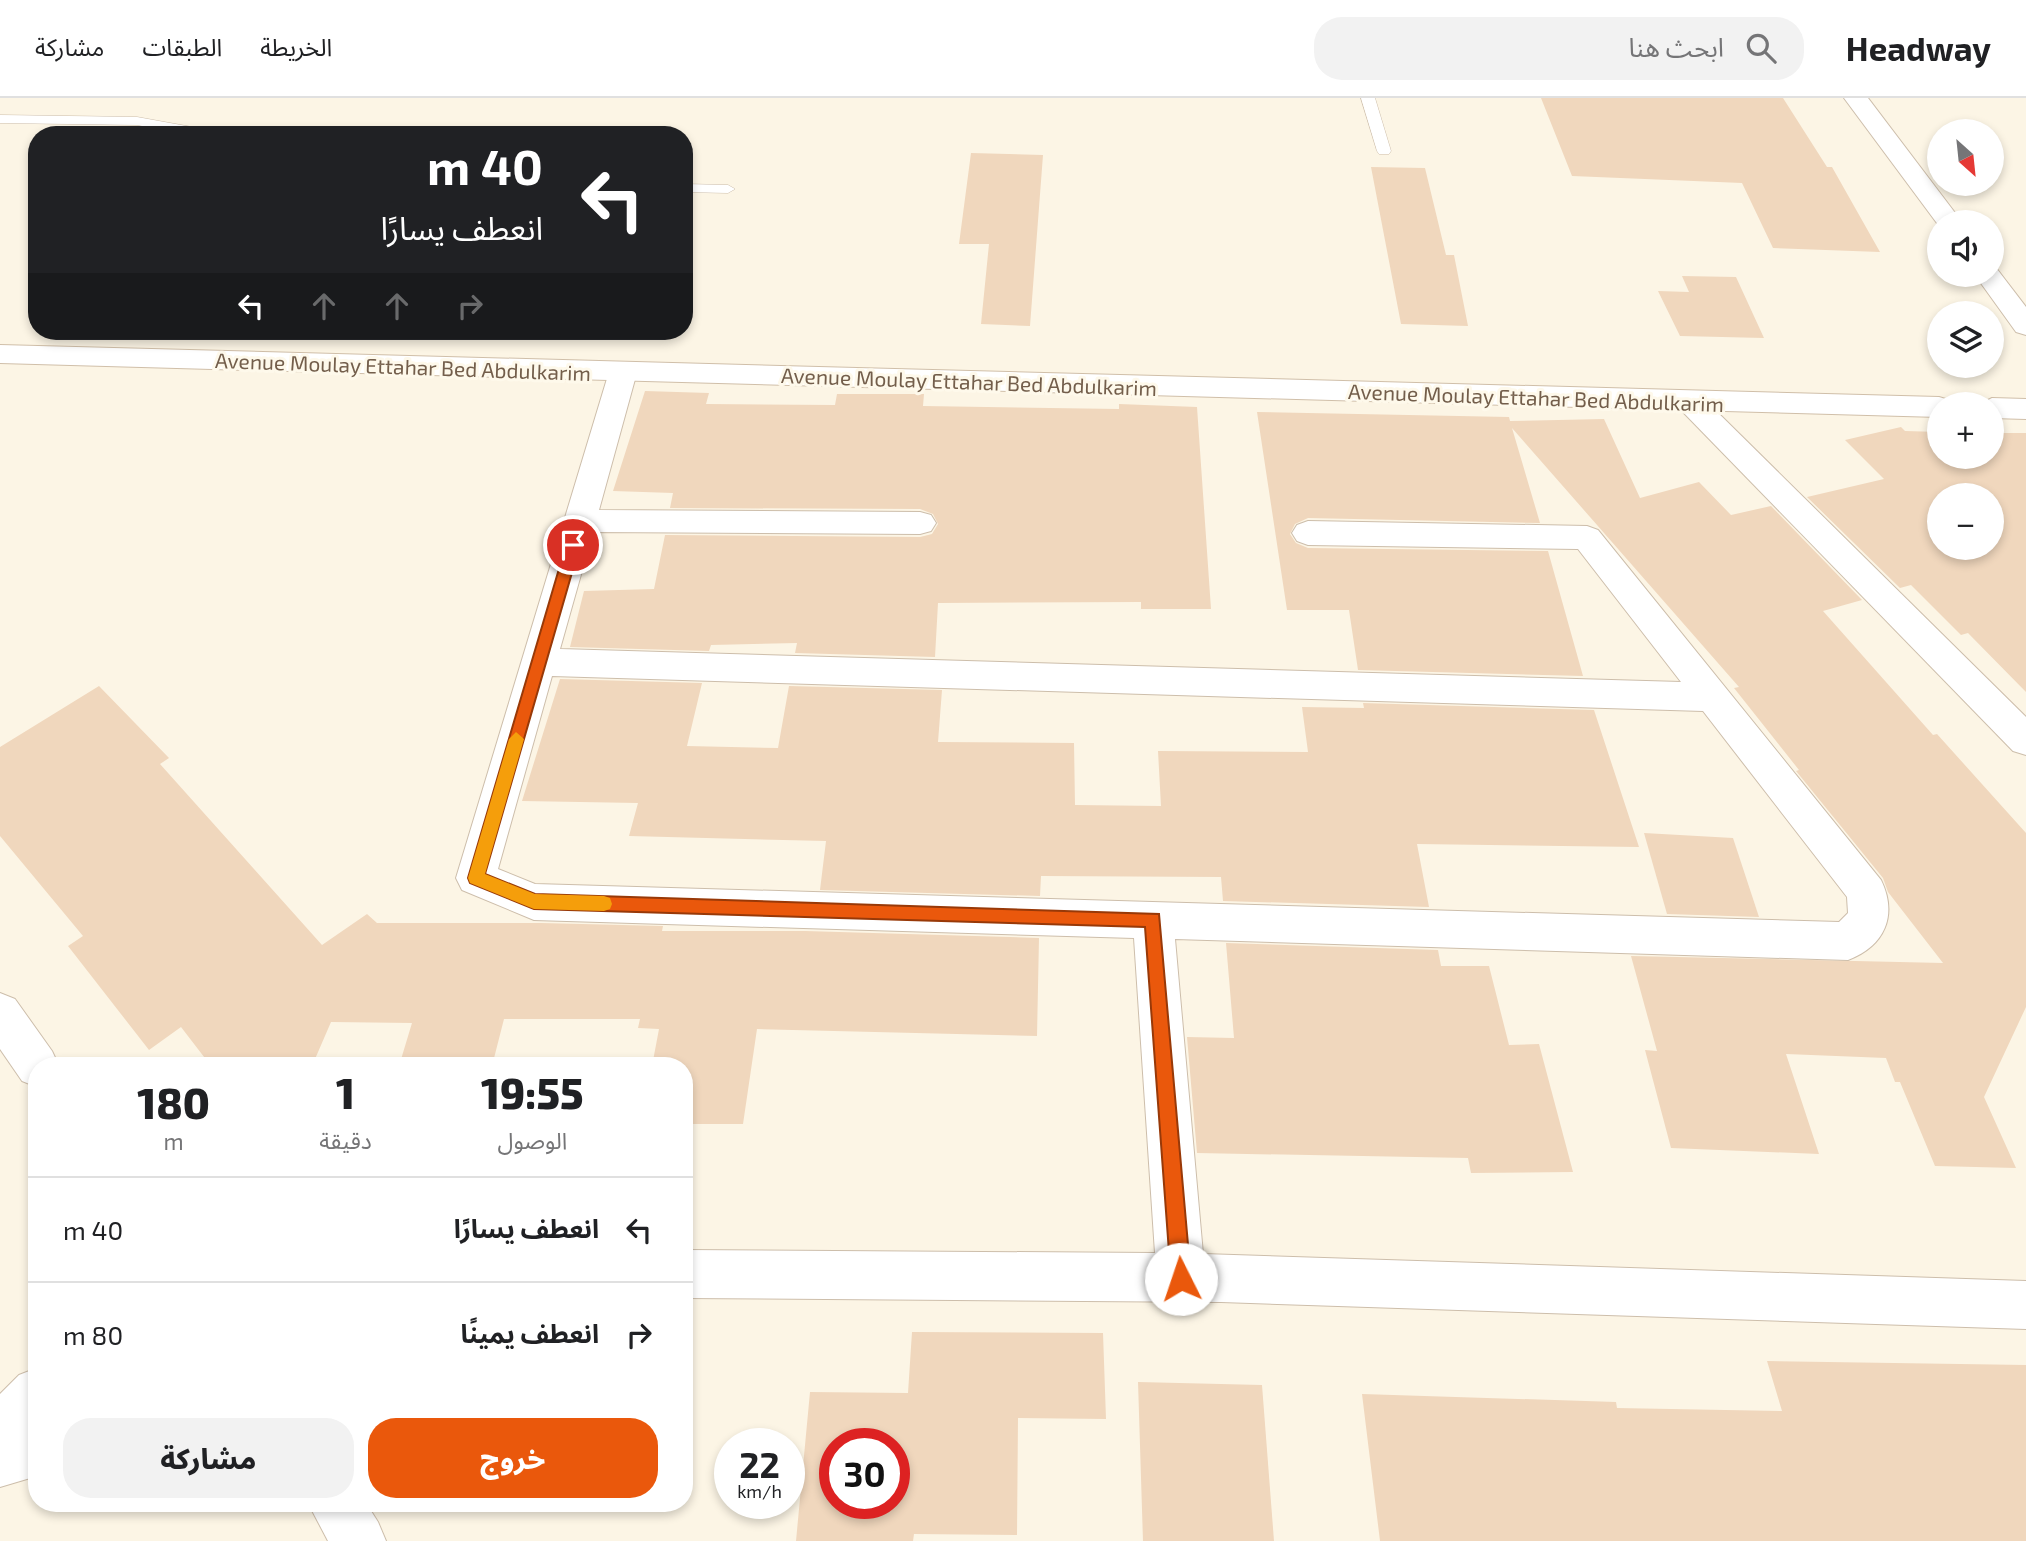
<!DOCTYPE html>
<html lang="ar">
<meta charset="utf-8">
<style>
:root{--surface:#fff;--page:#f2f2f2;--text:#202124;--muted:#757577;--line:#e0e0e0;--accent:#ea580c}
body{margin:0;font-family:"Exo 2","Noto Sans Arabic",sans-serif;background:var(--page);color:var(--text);direction:rtl;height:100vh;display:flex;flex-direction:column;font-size:26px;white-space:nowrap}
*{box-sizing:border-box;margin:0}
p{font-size:23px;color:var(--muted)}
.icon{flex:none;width:38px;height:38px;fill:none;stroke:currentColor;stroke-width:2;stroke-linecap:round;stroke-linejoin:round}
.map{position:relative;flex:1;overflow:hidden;direction:ltr}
.drawer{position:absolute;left:28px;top:959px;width:665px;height:455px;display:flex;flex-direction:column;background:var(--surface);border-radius:28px;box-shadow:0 4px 10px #0003;direction:rtl}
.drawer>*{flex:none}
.banner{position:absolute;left:28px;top:28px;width:665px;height:214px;border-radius:28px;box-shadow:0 4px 10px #0003;direction:rtl;background:#202124;color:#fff;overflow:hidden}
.needle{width:46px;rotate:153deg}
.tools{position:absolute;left:1927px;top:21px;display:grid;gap:14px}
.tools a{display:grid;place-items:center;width:77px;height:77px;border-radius:50%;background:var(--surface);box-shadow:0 4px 10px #0003;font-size:35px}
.speed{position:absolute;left:714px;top:1330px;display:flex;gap:14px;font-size:35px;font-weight:700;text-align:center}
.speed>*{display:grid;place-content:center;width:91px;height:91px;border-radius:50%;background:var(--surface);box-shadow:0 4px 10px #0003;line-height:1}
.speed small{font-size:18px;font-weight:400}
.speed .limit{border:10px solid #d22;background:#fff;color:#111}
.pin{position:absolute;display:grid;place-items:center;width:60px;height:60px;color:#fff;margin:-30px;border:4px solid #fff;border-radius:50%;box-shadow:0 2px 7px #0007}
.me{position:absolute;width:77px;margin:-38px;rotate:356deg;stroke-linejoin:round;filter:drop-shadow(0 0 5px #0008)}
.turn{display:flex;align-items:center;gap:24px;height:147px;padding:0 35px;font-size:32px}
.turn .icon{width:91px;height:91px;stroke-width:2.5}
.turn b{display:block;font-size:49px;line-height:60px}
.lanes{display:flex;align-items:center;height:66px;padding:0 35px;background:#0003;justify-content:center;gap:35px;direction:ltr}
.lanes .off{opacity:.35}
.eta{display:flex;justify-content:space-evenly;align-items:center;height:119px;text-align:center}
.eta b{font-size:42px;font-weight:800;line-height:49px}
.cta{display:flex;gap:14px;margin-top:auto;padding:14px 35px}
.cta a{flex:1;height:80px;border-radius:28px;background:var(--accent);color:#fff;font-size:28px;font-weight:800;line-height:80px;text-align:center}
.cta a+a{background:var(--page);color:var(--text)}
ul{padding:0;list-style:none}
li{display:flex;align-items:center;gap:21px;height:105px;padding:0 35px;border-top:2px solid var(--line)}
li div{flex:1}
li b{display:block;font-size:26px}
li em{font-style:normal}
header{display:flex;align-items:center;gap:42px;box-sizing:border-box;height:98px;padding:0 35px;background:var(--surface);border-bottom:2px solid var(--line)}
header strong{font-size:33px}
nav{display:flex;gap:38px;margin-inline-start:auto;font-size:24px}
.search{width:490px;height:63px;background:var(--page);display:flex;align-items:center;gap:18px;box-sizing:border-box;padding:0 24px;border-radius:28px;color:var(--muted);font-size:26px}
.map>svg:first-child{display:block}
</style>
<header>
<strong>Headway</strong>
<div class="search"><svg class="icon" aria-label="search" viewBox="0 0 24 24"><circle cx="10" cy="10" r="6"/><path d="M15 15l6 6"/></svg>ابحث هنا</div>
<nav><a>الخريطة</a><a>الطبقات</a><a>مشاركة</a></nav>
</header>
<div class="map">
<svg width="2026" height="1443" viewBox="0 0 2026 1443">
<rect width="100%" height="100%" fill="#fcf5e5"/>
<g fill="#f0d7bd" fill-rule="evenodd">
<path d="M 1541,0 L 1783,0 L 1827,69 L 1832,69 L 1880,154 L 1773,150 L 1742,85 L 1572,78 Z"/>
<path d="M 971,55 L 1043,57 L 1030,228 L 981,226 L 989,146 L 959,146 Z"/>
<path d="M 1371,69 L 1425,70 L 1446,157 L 1454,157 L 1468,228 L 1401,226 Z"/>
<path d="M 1682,178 L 1736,179 L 1764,240 L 1680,238 L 1658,193 L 1689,194 Z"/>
<path d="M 645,293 L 709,295 L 706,306 L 835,307 L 837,296 L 924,296 L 923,308 L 1119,311 L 1119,306 L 1197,309 L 1211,511 L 1141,511 L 1141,504 L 938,505 L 935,559 L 795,555 L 797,545 L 711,547 L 709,553 L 570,549 L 584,493 L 654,491 L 665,437 L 920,439 L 932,436 L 938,426 L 933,416 L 920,411 L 670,410 L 673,395 L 613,393 Z"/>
<path d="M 1257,314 L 1509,319 L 1510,323 L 1604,321 L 1640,400 L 1699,384 L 1731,417 L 1771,408 L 1862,502 L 1823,513 L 1933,637 L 1937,636 L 2026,735 L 2026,909 L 1984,999 L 2016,1070 L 1935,1068 L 1900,984 L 1895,984 L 1886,960 L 1786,956 L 1819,1056 L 1671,1050 L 1645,952 L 1657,953 L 1631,858 L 1943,865 L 1888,794 L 1883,780 L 1796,673 L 1799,672 L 1734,590 L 1739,589 L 1512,330 L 1540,425 L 1308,420 L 1295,426 L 1290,436 L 1296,445 L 1308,450 L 1548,453 L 1583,578 L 1358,572 L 1349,512 L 1287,512 Z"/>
<path d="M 1901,329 L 1905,333 L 1939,334 L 1939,359 L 1992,359 L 1992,335 L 2026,335 L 2026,594 L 1968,535 L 1961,537 L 1911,487 L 1900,490 L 1807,399 L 1884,381 L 1845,342 ZM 1939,397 L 1992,397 L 1992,450 L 1939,450 Z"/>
<path d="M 560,581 L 702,585 L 687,648 L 778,650 L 789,588 L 942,592 L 938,644 L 1074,645 L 1075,707 L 1161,708 L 1158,653 L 1308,654 L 1302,609 L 1364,610 L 1363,605 L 1594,612 L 1639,749 L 1417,746 L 1429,809 L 1223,803 L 1221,779 L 1041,778 L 1040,798 L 820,792 L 826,743 L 629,738 L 638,705 L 522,703 Z"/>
<path d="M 99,588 L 169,660 L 160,666 L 322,847 L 367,816 L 377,825 L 541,825 L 663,828 L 662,833 L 805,833 L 1039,840 L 1037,938 L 757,931 L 743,1026 L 684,1026 L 684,968 L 652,968 L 659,931 L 638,930 L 640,921 L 504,921 L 492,968 L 399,968 L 412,925 L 331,924 L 312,968 L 211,968 L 181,929 L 149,952 L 68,848 L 83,838 L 0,738 L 0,649 Z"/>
<path d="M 1644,735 L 1733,740 L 1759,819 L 1667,816 Z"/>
<path d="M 1226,845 L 1438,852 L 1441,868 L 1489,868 L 1509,947 L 1539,946 L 1573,1074 L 1471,1075 L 1468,1060 L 1197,1055 L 1187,939 L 1234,940 Z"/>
<path d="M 912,1234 L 1103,1235 L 1106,1321 L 1018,1320 L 1017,1437 L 914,1436 L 913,1443 L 796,1443 L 810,1294 L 908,1295 ZM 835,1346 L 894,1346 L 894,1405 L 835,1405 Z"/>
<path d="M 1767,1263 L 2026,1267 L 2026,1443 L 1380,1443 L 1362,1296 L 1616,1304 L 1617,1310 L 1782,1313 Z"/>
<path d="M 1138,1284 L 1262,1287 L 1274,1443 L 1143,1443 Z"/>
</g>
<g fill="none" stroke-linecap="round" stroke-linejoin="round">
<defs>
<g id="lane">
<path d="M 1361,0 L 1375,0 L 1391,53 L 1389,56 L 1379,56 L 1377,53 Z"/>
<path d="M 0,17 L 137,19 L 214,33 L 221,37 L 189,37 L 137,27 L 0,25 Z"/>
<path d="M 684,86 L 728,87 L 735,91 L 728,95 L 684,94 Z"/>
</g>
<g id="street">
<path d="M 1844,0 L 1868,0 L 1962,124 L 1939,124 L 1939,128 Z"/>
<path d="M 1992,170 L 1997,171 L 2026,209 L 2026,237 L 2016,234 L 1975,177 L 1992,177 Z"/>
<path d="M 623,265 L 633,267 L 637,274 L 599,412 L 920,414 L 931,417 L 936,425 L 931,433 L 920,436 L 593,434 L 560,551 L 1681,584 L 1578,451 L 1308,447 L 1297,443 L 1292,435 L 1297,427 L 1308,423 L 1587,428 L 1598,432 L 1881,782 C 1898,817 1885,848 1848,862 L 1175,841 L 1203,1156 L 2026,1183 L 2026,1231 L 1221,1204 L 684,1200 L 684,1152 L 1155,1155 L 1134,840 L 534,822 L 462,792 L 456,780 L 609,274 L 613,267 ZM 552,578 L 1703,613 L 1847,799 L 1848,815 L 1839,824 L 535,786 L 498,771 Z"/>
<path d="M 1689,293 L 1699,296 L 2026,619 L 2026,657 L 2013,653 L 1679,310 L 1674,303 L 1679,296 Z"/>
<path d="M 0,895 L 15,901 L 52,953 L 59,968 L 37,968 L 37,989 L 22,983 L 0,951 Z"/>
<path d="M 37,1270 L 37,1378 L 0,1389 L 0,1296 L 19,1277 Z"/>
<path d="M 308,1405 L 366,1405 L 378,1424 L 386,1443 L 328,1443 Z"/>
</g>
<g id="secondary">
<path d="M 0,247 L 1939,299 L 1949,302 L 1952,306 L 1939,306 L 1939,319 L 0,265 Z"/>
<path d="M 1992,300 L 2026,301 L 2026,321 L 1992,320 L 1992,306 L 1980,306 Z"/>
</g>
</defs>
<use href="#lane" stroke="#cdbeab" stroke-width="1"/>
<use href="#street" stroke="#cdbeab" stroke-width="2"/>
<use href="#secondary" stroke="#d0bfa9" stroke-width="2"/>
<use href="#lane" fill="#fff" fill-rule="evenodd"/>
<use href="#street" fill="#fff" fill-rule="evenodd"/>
<use href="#secondary" fill="#fff" fill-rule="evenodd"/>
</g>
<path fill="#ea580c" stroke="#983908" stroke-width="2" d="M 573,442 L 580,447 L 485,776 L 535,796 L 1159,816 L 1191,1181 L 1188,1188 L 1181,1191 L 1174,1188 L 1171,1181 L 1145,829 L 534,811 L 470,785 L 468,780 L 566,447 Z"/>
<path fill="#f59e0b" d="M 516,634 L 524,641 L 485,776 L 535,796 L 604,798 L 610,800 L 612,806 L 610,811 L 604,813 L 534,811 L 470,785 L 468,780 L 509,641 Z"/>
<g text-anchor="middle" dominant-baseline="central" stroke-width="6" stroke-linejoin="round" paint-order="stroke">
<g font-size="21" fill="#735e4b" stroke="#fef9eb">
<text transform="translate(403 268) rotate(2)">Avenue Moulay Ettahar Bed Abdulkarim</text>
<text transform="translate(969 283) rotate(2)">Avenue Moulay Ettahar Bed Abdulkarim</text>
<text transform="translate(1536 299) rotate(2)">Avenue Moulay Ettahar Bed Abdulkarim</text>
</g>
</g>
</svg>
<div class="tools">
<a><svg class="needle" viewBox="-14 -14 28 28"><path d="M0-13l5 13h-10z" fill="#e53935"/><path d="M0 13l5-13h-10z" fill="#757577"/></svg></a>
<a><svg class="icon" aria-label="sound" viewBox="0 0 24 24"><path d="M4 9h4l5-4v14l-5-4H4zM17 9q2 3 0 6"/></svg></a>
<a><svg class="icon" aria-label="layers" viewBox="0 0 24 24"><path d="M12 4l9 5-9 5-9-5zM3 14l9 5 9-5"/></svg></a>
<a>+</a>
<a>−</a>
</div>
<div class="speed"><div>22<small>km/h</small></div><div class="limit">30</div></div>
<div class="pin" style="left:573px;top:447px;background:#d93025"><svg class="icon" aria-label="arrive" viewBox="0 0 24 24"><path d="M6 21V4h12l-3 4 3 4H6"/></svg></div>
<svg class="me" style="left:1181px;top:1181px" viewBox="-20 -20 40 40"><circle r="19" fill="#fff"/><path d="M0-13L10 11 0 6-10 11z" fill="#ea580c"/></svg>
<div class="banner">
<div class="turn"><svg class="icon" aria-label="left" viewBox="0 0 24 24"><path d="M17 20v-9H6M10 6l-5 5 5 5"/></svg><div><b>40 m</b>انعطف يسارًا</div></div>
<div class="lanes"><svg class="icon" aria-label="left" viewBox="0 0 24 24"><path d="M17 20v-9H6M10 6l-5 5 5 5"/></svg><svg class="icon off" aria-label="ahead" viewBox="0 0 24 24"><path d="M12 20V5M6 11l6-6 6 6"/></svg><svg class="icon off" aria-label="ahead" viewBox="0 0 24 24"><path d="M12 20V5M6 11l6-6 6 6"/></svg><svg class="icon off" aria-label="right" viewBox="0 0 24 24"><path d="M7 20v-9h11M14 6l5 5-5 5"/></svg></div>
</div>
<section class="drawer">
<div class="eta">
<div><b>19:55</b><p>الوصول</p></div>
<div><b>1</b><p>دقيقة</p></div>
<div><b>180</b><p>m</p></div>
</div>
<ul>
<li><svg class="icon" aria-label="left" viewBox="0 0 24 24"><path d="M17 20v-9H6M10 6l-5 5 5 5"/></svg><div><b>انعطف يسارًا</b></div><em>40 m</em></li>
<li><svg class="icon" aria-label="right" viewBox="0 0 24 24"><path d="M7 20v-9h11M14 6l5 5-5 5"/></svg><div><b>انعطف يمينًا</b></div><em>80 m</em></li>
</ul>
<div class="cta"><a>خروج</a><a>مشاركة</a></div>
</section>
</div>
